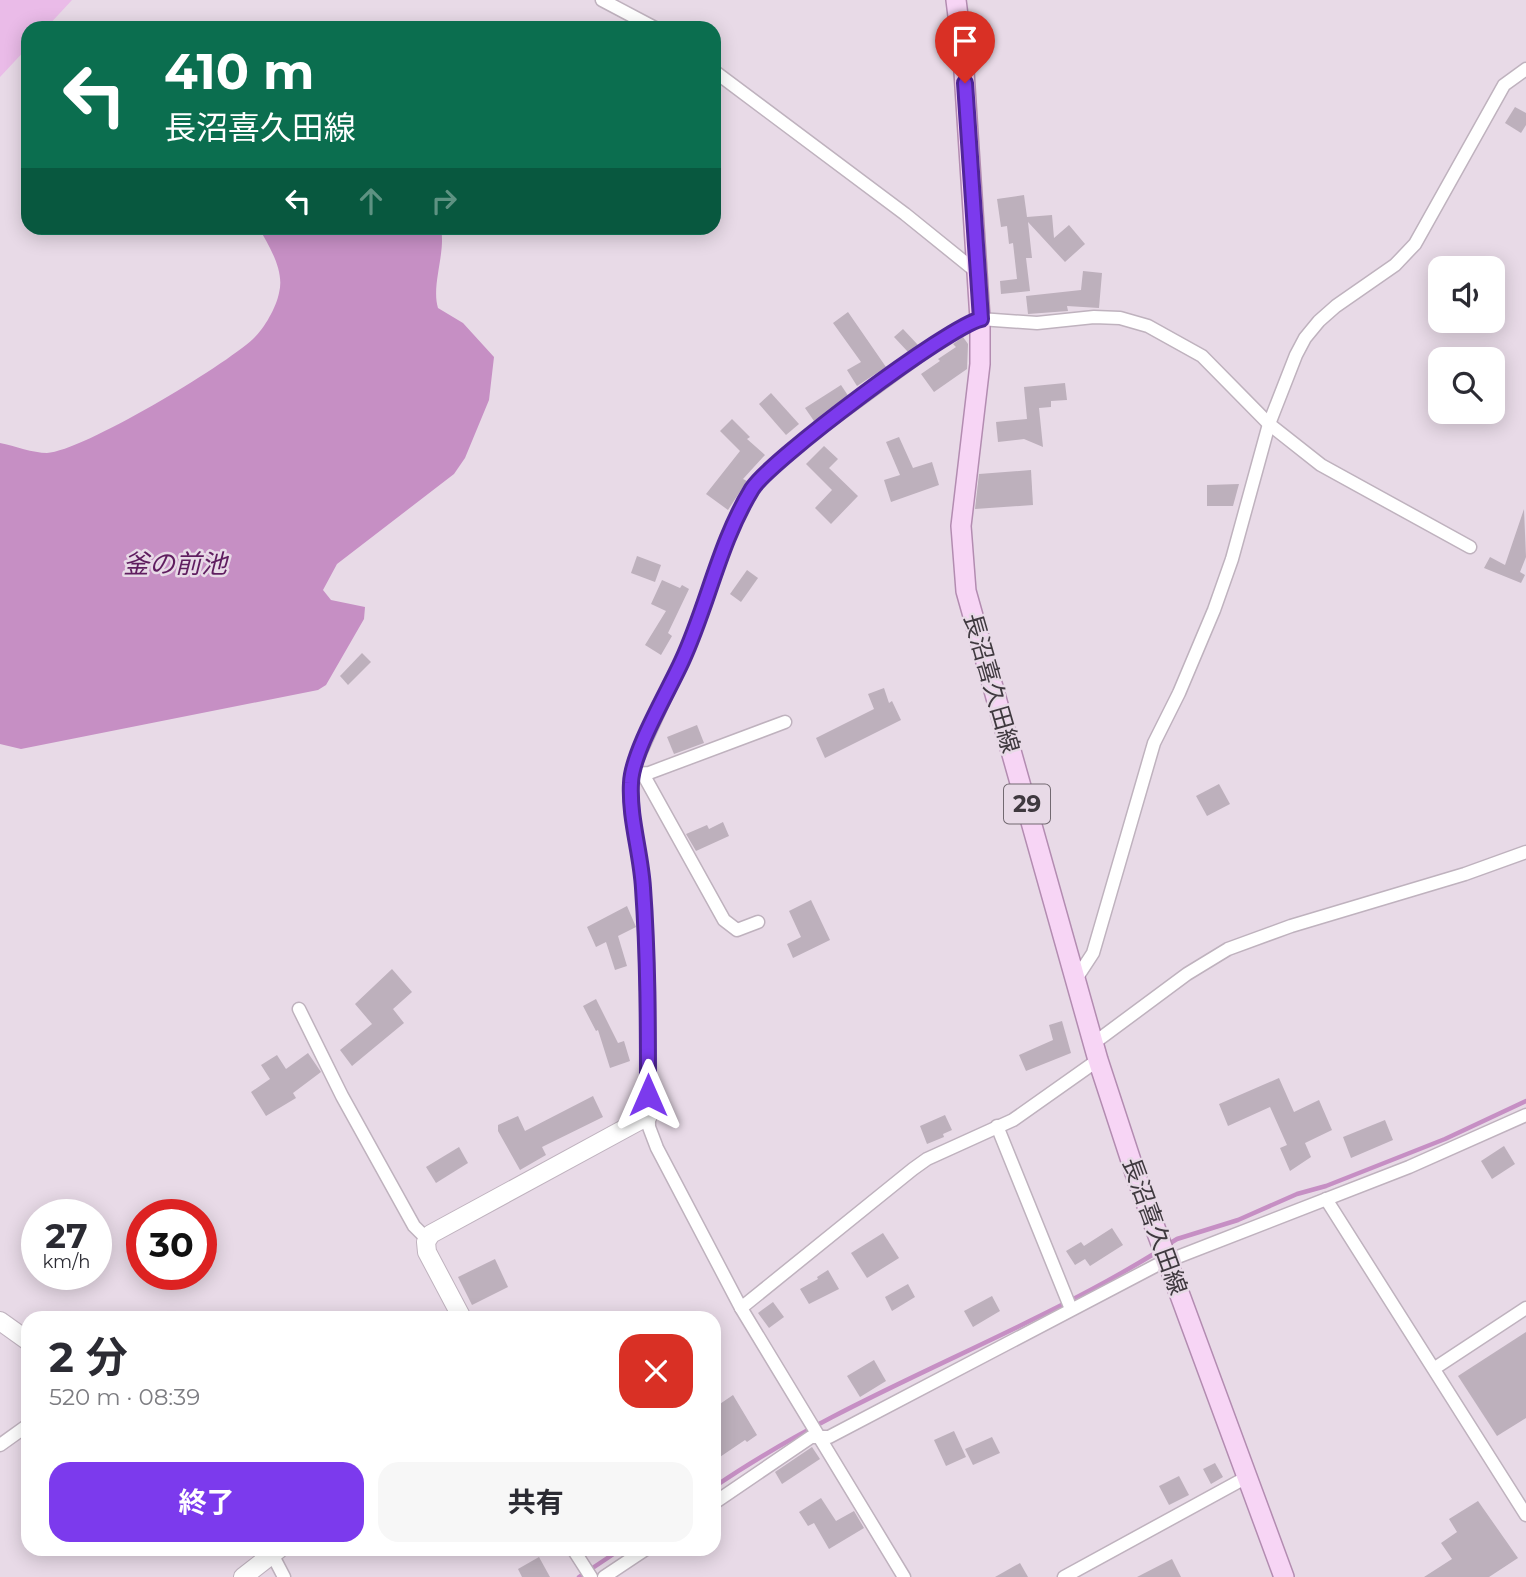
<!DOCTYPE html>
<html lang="ja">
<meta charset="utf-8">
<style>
:root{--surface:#fff;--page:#f7f7f7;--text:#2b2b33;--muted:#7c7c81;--accent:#7c3aed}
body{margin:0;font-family:Montserrat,"Noto Sans JP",sans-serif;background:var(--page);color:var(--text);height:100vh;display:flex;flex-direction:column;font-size:26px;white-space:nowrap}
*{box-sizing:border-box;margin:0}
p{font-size:23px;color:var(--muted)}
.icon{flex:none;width:38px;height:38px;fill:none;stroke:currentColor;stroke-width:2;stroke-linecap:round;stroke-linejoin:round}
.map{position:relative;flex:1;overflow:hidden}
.details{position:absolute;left:21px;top:1311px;width:700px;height:245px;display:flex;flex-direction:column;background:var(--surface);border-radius:21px;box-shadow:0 4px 18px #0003}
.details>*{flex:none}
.hud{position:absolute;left:21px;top:21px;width:700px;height:214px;border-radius:21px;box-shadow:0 4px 18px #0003;background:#0b6e4f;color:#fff;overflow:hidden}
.buttons{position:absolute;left:1428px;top:256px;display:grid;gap:14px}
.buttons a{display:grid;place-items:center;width:77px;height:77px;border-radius:14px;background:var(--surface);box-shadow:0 4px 18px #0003;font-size:35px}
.speed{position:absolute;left:21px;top:1199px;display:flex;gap:14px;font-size:35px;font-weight:700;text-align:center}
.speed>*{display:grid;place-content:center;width:91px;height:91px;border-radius:50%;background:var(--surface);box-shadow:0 4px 18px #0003;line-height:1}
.speed small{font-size:18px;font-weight:400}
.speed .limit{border:10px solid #d22;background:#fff;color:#111}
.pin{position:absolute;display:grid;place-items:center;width:60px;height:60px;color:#fff;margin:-72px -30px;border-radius:50% 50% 50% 0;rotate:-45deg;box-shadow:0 0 7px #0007}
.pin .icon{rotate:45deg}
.me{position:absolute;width:77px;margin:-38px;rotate:0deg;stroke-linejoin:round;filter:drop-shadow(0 0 5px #0008)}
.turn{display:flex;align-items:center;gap:24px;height:147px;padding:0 28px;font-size:32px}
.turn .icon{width:91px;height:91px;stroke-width:2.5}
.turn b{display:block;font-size:49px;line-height:60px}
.lanes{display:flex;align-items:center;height:66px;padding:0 28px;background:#0003;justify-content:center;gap:35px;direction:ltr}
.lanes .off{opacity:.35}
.round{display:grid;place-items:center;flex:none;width:74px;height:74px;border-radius:21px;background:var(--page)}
.overview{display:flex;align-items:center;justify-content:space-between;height:119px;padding:0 28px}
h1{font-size:42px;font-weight:700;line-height:52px}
.cta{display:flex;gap:14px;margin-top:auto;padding:14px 28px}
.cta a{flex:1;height:80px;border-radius:21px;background:var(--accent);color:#fff;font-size:28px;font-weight:700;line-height:80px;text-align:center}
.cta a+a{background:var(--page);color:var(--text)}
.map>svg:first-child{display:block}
</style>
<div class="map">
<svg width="1526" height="1577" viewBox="0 0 1526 1577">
<rect width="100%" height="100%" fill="#e8dae7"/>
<path fill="#eabbe8" d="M 0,0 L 72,0 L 46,28 L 28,28 L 28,47 L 0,77 Z"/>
<path fill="#c68fc4" d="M 259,228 L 441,228 C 446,253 431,285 438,308 L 463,323 L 494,357 L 489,400 L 465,458 L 454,474 L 337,564 L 323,590 L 331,600 L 365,607 L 364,619 L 326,685 L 318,690 L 21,749 L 0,744 L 0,443 C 15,446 33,453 47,453 C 83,451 224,366 253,339 C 264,329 276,308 279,293 C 285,271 269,246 259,228 Z"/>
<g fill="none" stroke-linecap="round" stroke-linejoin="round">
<g stroke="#c68fc4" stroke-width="4.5">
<path d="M 1167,1245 L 1177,1239 L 1238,1220 L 1297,1194 L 1326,1186 L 1445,1139 L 1526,1101"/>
<path d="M 714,1487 C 853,1392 1014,1340 1157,1252"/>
<path d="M 579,1577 L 621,1549"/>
</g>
</g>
<g fill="#bdb0bc">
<path d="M 1515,107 L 1526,113 L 1526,125 L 1521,133 L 1505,123 Z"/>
<path d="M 1024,195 L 1027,217 L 1052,215 L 1054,238 L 1069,225 L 1085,244 L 1065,262 L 1028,222 L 1032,258 L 1026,258 L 1030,291 L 1001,294 L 1000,281 L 1017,279 L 1013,243 L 1009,244 L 1007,226 L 1001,227 L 997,199 Z"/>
<path d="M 1083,271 L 1102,273 L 1099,308 L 1067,306 L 1068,311 L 1028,314 L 1026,296 L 1081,290 Z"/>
<path d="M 848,312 L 886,367 L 857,386 L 847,370 L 861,362 L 833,323 Z"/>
<path d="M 903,329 L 918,345 L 909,353 L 894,337 Z"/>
<path d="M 963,337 L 968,344 L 967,369 L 934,392 L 921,374 L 940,361 L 938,359 L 956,347 L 953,344 Z"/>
<path d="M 1065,383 L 1067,400 L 1051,401 L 1051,407 L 1039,408 L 1043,447 L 1024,439 L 998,442 L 996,422 L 1027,419 L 1024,387 Z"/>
<path d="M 841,385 L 849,397 L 814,421 L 805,408 Z"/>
<path d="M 771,393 L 799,424 L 786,435 L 759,404 Z"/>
<path d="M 732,419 L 750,437 L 747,439 L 765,455 L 743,479 L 747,481 L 728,510 L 706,494 L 740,451 L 720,431 Z"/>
<path d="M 899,437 L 913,468 L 932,462 L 939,485 L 891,502 L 884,480 L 900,475 L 886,442 Z"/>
<path d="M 824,446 L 838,459 L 829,468 L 858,496 L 831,524 L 815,508 L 832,490 L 806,464 Z"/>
<path d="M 1031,470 L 1033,505 L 975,509 L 979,474 Z"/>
<path d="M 1239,484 L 1233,506 L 1207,506 L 1207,485 Z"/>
<path d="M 1524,509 L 1526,557 L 1520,572 L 1525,575 L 1521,583 L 1484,568 L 1490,557 L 1505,565 Z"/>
<path d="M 637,556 L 661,565 L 655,582 L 631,573 Z"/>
<path d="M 747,570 L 758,578 L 741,602 L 730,594 Z"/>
<path d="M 662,580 L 680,588 L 682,585 L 689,589 L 668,633 L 672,636 L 661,655 L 645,645 L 666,611 L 651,604 Z"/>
<path d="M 362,653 L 371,662 L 348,685 L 340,676 Z"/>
<path d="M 884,688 L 889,703 L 892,701 L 901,720 L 825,758 L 816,738 L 874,709 L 868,694 Z"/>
<path d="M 697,725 L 704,743 L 674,754 L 667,737 Z"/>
<path d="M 1219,784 L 1230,804 L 1207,816 L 1196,796 Z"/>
<path d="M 723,822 L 729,836 L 696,851 L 686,834 L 707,825 L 709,829 Z"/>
<path d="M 811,900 L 830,940 L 793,958 L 787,944 L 801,937 L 789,911 Z"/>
<path d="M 627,906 L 636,927 L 618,936 L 627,966 L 615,970 L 606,942 L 596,947 L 587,927 Z"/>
<path d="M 392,969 L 412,992 L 393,1009 L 404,1023 L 352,1066 L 340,1050 L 372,1024 L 355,1004 Z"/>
<path d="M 596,999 L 618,1043 L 624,1041 L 630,1061 L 610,1068 L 598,1030 L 596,1031 L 583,1006 Z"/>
<path d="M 1062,1021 L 1071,1053 L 1026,1071 L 1019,1055 L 1053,1040 L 1049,1025 Z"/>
<path d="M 308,1053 L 321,1072 L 293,1093 L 296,1098 L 266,1116 L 251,1092 L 270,1079 L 261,1065 L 277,1055 L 286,1069 Z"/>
<path d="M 1279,1078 L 1294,1112 L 1319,1100 L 1332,1130 L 1305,1143 L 1311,1157 L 1290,1171 L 1280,1148 L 1287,1145 L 1270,1107 L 1228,1126 L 1219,1104 Z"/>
<path d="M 593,1096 L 603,1117 L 542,1147 L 546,1155 L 520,1170 L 498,1131 L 498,1125 L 518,1116 L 525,1131 Z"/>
<path d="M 945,1115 L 952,1130 L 943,1134 L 944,1137 L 927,1144 L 920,1126 Z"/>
<path d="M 1385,1120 L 1393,1140 L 1351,1158 L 1343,1137 Z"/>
<path d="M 1504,1146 L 1515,1164 L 1492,1179 L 1481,1161 Z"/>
<path d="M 459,1147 L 468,1163 L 436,1183 L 426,1167 Z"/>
<path d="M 1112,1228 L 1123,1245 L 1090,1266 L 1085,1259 L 1075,1265 L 1066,1251 L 1081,1242 L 1084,1246 Z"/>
<path d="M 883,1233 L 899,1258 L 867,1278 L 851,1253 Z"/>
<path d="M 495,1259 L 508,1287 L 472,1305 L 458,1277 Z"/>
<path d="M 828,1270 L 839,1289 L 809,1304 L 800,1289 L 818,1279 L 817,1277 Z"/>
<path d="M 908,1284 L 915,1297 L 892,1311 L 885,1297 Z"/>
<path d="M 992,1296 L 1000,1311 L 973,1327 L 964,1311 Z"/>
<path d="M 773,1302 L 784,1317 L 769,1328 L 758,1313 Z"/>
<path d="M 1526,1332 L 1526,1418 L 1497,1436 L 1458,1376 Z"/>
<path d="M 874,1360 L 886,1381 L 860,1397 L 847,1376 Z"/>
<path d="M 733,1395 L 757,1435 L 747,1442 L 745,1440 L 714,1461 L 714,1408 Z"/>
<path d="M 954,1431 L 966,1457 L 946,1466 L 934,1440 Z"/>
<path d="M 992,1437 L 1000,1453 L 973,1465 L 965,1449 Z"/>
<path d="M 812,1447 L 820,1459 L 782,1484 L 775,1472 Z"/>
<path d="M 1215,1463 L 1223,1477 L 1211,1484 L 1203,1469 Z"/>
<path d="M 1179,1476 L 1189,1495 L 1169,1505 L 1159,1486 Z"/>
<path d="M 821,1498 L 836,1521 L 854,1511 L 864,1528 L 829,1549 L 814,1523 L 808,1526 L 799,1512 Z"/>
<path d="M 1478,1501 L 1518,1558 L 1489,1577 L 1424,1577 L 1452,1559 L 1441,1543 L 1457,1532 L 1449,1519 Z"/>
<path d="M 539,1557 L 550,1577 L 522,1577 L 518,1569 Z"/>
<path d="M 1172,1559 L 1181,1577 L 1137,1577 Z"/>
<path d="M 1020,1563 L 1028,1577 L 995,1577 Z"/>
</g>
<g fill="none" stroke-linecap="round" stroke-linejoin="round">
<defs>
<g id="street">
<path d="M 602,0 L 655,28"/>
<path d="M 714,71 L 905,214 L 978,273"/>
<path d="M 636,774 L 649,773 L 785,722"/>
<path d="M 643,774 L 724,920 L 737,930 L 758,922"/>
<path d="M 1076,979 L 1093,953 L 1154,743 L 1179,693 L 1214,610 L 1232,559 L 1269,424 L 1296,355 L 1305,338 L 1319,321 L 1336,306 L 1395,265 L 1415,244 L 1504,85 L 1526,69"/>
<path d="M 299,1009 L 342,1096 L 414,1226 L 428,1240"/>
<path d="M 1094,1043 L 1187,974 L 1228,949 L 1291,926 L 1465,874 L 1526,852"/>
<path d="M 997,1126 L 1071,1309"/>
<path d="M 1326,1199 L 1526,1515"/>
<path d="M 741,1308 L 913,1169 L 927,1159 L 1013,1120 L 1098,1060"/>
<path d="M 1435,1368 L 1526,1308"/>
<path d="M 0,1445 L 28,1425"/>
<path d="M 714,1503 L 811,1437 L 829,1437 L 1157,1265 L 1409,1167 L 1526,1115"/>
<path d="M 573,1549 L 591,1577"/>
<path d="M 272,1554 L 284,1577"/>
<path d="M 604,1577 L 646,1549"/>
<path d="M 904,1577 L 741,1308 L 657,1148 L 649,1127 L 644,897 L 632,805 L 631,781 L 637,760 L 686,652 L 725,543 L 752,488 L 780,459 L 807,438 L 952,332 L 980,319 L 1037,323 L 1094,317 L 1120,318 L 1148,326 L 1202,356 L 1269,424 L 1321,465 L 1470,547"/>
<path d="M 1064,1577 L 1247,1477"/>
</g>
<g id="secondary">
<path d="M 462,1318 L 427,1252 L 426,1242 L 431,1234 L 648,1116"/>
<path d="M 0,1321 L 28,1341"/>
<path d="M 243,1577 L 279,1549"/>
</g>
<path id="primary" d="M 956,0 L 963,56 L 980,319 L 980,364 L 961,526 L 966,591 L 1098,1060 L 1136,1176 L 1284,1577"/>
</defs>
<use href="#street" stroke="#bfb2be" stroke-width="15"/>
<use href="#secondary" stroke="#bfb2be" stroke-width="20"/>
<use href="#primary" stroke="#b38cb1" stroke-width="22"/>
<use href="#street" stroke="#fff" stroke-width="12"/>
<use href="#secondary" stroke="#fff" stroke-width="18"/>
<use href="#primary" stroke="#f7d5f5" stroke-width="19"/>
</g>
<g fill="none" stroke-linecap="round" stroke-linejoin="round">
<defs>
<path id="route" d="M 648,1095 C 648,1026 648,957 643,888 C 641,853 629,818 631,783 C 632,752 668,692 682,661 C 708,605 719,543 752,489 C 769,461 949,326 981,319 L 965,83"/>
</defs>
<use href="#route" stroke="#51269a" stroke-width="18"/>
<use href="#route" stroke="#7c3aed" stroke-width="12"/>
</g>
<g text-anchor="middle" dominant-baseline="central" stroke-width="5" stroke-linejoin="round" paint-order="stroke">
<rect fill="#e8dae7" stroke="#726971" stroke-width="2" x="1004" y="784.5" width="46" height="39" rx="5"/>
<g font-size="23" font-weight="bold" fill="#3f393f">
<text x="1027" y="804">29</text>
</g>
<g font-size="24" fill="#3f393f" stroke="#e8dae7">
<text transform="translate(992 683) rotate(74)">長沼喜久田線</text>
<text transform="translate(1155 1226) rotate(70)">長沼喜久田線</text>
</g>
<g font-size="26" font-style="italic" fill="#5f1d5f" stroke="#e8dae7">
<text x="175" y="564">釜の前池</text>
</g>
</g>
</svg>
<div class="buttons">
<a><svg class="icon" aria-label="sound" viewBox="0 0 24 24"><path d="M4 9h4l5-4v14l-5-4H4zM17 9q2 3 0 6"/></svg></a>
<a><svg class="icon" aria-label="search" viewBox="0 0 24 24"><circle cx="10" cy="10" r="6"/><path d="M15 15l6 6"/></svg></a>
</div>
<div class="speed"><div>27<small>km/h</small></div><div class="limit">30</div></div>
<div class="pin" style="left:965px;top:83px;background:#d93025"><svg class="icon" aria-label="arrive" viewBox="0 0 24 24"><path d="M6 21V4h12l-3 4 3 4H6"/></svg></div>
<svg class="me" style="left:648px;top:1095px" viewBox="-20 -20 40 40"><path d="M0-17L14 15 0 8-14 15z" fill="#7c3aed" stroke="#fff" stroke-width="4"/></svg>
<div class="hud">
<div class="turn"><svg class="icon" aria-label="left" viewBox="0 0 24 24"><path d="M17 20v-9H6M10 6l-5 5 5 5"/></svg><div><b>410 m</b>長沼喜久田線</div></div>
<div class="lanes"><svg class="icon" aria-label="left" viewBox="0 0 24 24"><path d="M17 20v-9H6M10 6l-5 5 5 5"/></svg><svg class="icon off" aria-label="ahead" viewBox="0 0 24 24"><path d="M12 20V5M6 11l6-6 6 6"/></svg><svg class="icon off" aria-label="right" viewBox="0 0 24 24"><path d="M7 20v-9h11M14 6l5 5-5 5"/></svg></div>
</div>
<section class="details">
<div class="overview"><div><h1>2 分</h1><p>520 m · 08:39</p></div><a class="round" style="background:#d93025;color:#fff"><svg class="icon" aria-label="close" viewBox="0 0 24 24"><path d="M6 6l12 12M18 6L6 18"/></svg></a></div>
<div class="cta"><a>終了</a><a>共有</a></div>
</section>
</div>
